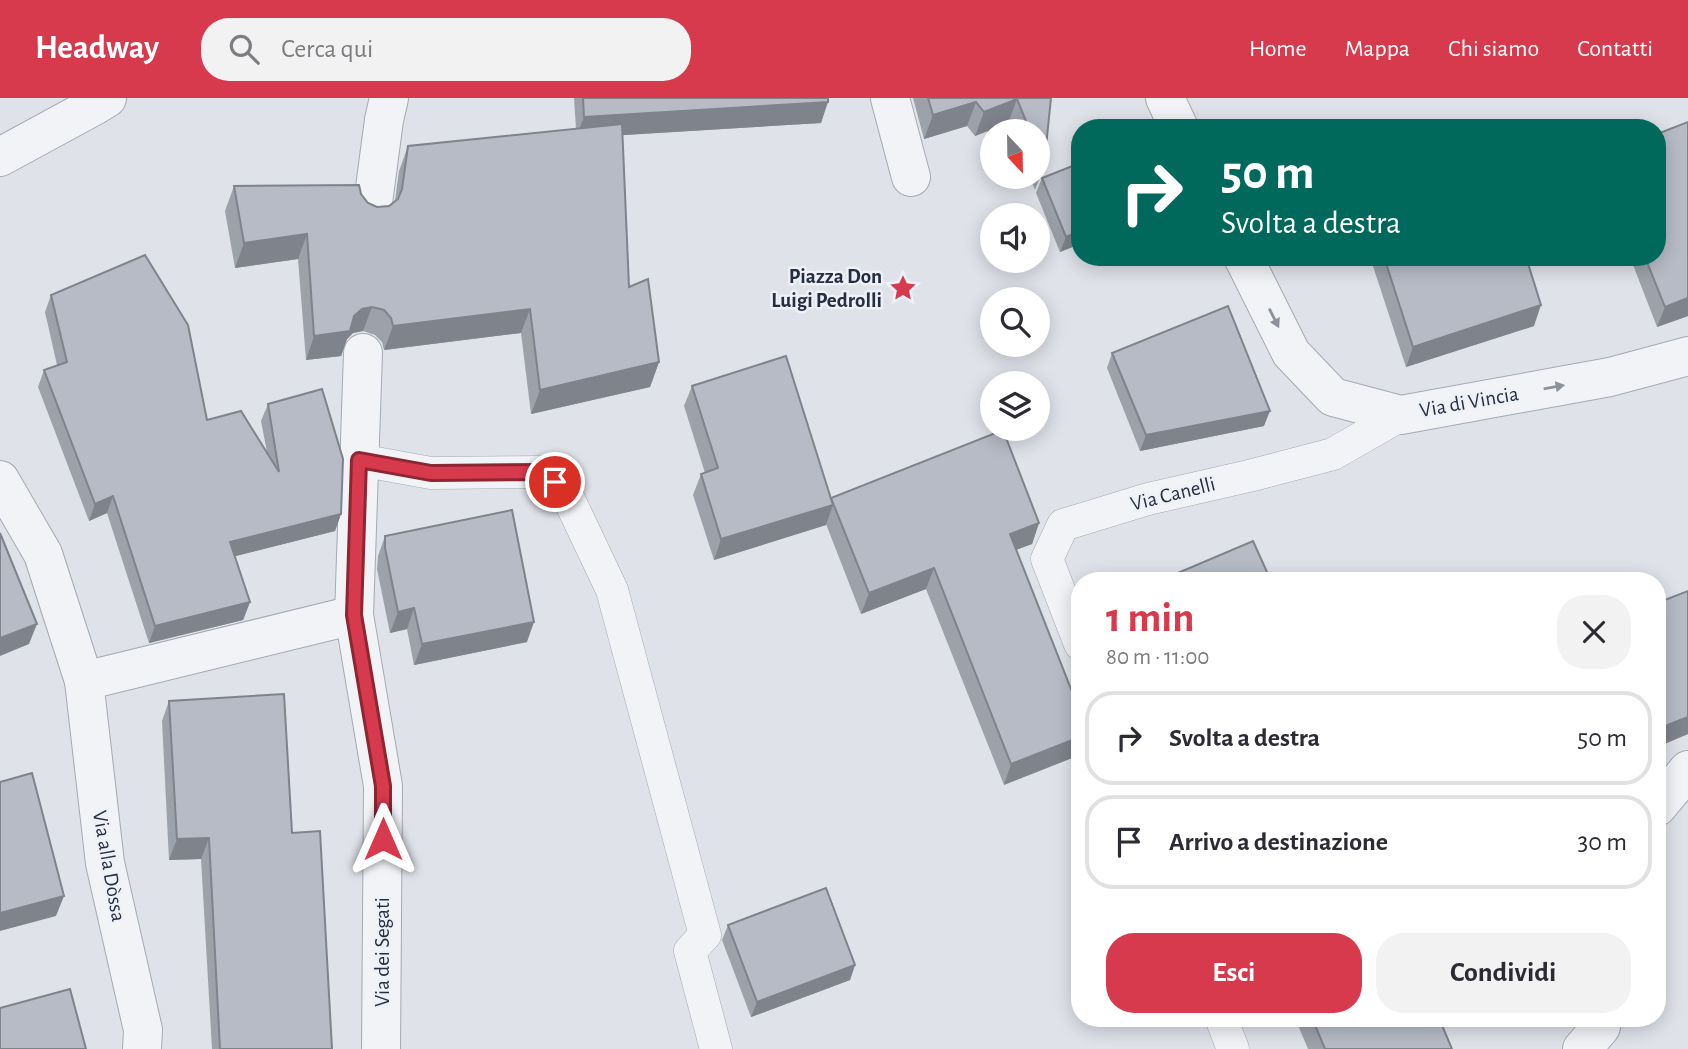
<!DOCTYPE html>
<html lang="it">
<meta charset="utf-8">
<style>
:root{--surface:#fff;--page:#f2f2f3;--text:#2b2b33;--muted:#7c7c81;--line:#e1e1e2;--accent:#d73a4d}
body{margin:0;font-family:"Alegreya Sans",sans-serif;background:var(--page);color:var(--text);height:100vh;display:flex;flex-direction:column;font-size:26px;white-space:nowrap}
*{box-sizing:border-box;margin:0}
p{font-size:23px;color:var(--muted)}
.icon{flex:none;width:38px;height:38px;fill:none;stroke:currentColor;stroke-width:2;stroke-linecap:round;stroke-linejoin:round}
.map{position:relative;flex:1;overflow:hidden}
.side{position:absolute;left:1071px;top:474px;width:595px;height:455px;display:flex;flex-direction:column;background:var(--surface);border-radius:28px;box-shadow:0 4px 18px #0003}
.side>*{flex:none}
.banner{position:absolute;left:1071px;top:21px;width:595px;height:147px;border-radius:28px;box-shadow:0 4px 18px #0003;background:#00695c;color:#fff;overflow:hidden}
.needle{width:46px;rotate:158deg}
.buttons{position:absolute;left:980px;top:21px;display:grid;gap:14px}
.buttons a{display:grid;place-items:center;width:70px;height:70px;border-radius:50%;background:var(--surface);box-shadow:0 4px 18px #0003;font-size:35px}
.pin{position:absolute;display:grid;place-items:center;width:60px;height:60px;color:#fff;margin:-30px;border:4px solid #fff;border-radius:50%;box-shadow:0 2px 7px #0007}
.me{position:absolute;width:77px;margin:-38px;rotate:0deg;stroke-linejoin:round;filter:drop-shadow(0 0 5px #0008)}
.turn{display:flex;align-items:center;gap:24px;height:147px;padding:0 35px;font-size:32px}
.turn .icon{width:91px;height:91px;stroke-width:2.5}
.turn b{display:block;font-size:49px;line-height:60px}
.round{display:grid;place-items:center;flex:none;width:74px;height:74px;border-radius:28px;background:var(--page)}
.overview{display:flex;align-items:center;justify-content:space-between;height:119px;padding:0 35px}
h1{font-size:42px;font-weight:700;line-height:52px;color:var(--accent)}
.primary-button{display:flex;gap:14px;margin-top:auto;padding:14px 35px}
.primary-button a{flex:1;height:80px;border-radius:28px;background:var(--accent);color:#fff;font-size:28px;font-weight:700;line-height:80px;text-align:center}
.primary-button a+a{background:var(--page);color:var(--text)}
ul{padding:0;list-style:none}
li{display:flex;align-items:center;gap:21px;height:94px;margin:0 14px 10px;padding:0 21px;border:4px solid var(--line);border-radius:28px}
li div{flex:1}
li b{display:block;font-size:26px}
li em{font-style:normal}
header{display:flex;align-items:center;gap:42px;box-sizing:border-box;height:98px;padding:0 35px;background:var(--accent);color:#fff}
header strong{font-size:33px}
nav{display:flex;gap:38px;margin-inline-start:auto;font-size:24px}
.search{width:490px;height:63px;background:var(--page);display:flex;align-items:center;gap:18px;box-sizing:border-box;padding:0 24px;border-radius:28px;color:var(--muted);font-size:26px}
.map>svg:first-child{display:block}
</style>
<header>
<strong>Headway</strong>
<div class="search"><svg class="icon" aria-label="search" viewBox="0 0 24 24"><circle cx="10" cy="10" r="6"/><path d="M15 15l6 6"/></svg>Cerca qui</div>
<nav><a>Home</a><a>Mappa</a><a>Chi siamo</a><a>Contatti</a></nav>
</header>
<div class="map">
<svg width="1688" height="951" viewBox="0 0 1688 951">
<rect width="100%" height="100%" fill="#dfe2e9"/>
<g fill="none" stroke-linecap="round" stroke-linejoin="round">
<defs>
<g id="lane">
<path d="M 359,362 L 431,375 L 543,374 L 566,395 L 612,492 L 705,837 L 690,853 L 716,951"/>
<path d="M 1080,546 L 1047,461 L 1063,427 L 1148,401 L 1253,377 L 1333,356 L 1401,317"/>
<path d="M 1221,920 L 1233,951"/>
</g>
<g id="street">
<path d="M 890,0 L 911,79"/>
<path d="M 1165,0 L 1179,30"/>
<path d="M 0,59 L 94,8 L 107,0"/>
<path d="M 372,112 L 384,22 L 389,0"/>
<path d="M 1243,159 L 1291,255 L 1333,299 L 1401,317 L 1610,279 L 1688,258"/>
<path d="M 363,255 L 354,517 L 383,688 L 381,951"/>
<path d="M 0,382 L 43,456 L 84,583 L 105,765 L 143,932 L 142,951"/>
<path d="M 84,583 L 354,517"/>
<path d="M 1657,709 L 1688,672"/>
<path d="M 1582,951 L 1601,929 L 1603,920"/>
</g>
</defs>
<use href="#lane" stroke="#a4a9b3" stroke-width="33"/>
<use href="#street" stroke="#a4a9b3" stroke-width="40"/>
<use href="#lane" stroke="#f2f3f7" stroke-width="32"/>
<use href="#street" stroke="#f2f3f7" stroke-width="38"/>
</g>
<g fill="#9da1aa">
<path d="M 574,0 L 828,0 L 821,25 L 622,37 L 629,189 L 659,264 L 650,289 L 531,316 L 521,235 L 384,252 L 382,244 L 375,237 L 363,233 L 353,235 L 347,241 L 341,258 L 306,262 L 298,161 L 235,170 L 225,113 L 234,88 L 361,96 L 368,105 L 377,109 L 389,108 L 395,103 L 399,73 L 408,48 L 576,31 Z"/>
<path d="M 913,0 L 1051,0 L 1044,68 L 1035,92 L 1030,79 L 1038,79 L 1038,33 L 1011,33 L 1008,25 L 975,38 L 967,28 L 924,41 Z"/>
<path d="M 1042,80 L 1080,146 L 1060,154 L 1036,95 Z"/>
<path d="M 1370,159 L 1526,159 L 1534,228 L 1406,269 Z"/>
<path d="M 1630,159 L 1657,159 L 1688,218 L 1657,229 Z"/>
<path d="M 51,197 L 207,322 L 267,354 L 261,323 L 268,306 L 341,416 L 335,433 L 235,458 L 250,504 L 243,522 L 149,545 L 107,415 L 89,423 L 38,289 L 44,272 L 57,267 L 45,214 Z"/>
<path d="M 1112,255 L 1264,328 L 1140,353 L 1107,270 Z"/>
<path d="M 692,288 L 831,400 L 1039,425 L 1032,446 L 1016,452 L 1080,614 L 1004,687 L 926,491 L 861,516 L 826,426 L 826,427 L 714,462 L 693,397 L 701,376 L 705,375 L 684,308 Z"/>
<path d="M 385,438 L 527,544 L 414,567 L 407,531 L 390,535 L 377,471 L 378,458 Z"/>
<path d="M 1688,493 L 1688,636 L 1657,649 L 1657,505 Z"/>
<path d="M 169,603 L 292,735 L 332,951 L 212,951 L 201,761 L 169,762 L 162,623 Z"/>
<path d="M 728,827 L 855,867 L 850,882 L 751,919 L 722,842 Z"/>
<path d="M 1295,920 L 1439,920 L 1452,951 L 1308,951 Z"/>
</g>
<g fill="#7f838b">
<path d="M 1017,1 L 1008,25 L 975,38 L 984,14 Z"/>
<path d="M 828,4 L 821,25 L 576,40 L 584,19 Z"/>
<path d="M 976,4 L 967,28 L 924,41 L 933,17 Z"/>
<path d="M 1080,133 L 1080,146 L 1060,154 L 1066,139 Z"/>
<path d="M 307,136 L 298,161 L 235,170 L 244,145 Z"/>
<path d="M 1688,200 L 1688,218 L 1657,229 L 1665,209 Z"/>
<path d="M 1541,207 L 1534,228 L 1406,269 L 1413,249 Z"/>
<path d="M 372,209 L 363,233 L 353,235 L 347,241 L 341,258 L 306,262 L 314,238 L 362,211 Z"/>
<path d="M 530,211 L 521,235 L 384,252 L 393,228 Z"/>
<path d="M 659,264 L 650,289 L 531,316 L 540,292 Z"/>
<path d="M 1270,313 L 1264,328 L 1140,353 L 1146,337 Z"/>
<path d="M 113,398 L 107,415 L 89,423 L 95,406 Z"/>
<path d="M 833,407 L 826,427 L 714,462 L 721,441 Z"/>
<path d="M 341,416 L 335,433 L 224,461 L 230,444 Z"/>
<path d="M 1039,425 L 1032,446 L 1002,457 L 1010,436 Z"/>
<path d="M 934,470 L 926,491 L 861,516 L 869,495 Z"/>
<path d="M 250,504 L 243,522 L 149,545 L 155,528 Z"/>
<path d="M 414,510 L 407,531 L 390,535 L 398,514 Z"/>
<path d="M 534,524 L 527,544 L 414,567 L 422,546 Z"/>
<path d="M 37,526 L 29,546 L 0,558 L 0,540 Z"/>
<path d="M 1688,619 L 1688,636 L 1657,649 L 1657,639 L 1660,630 Z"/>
<path d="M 1080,639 L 1080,657 L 1004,687 L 1011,666 Z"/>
<path d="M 209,740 L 201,761 L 169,762 L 177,741 Z"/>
<path d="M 64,798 L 56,818 L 0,833 L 0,815 Z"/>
<path d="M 855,867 L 850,882 L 751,919 L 757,904 Z"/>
</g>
<g fill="#b6bbc6" stroke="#7f838b" stroke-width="2">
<path d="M 583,0 L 828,0 L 828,4 L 584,19 Z"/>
<path d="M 928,0 L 1051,0 L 1044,68 L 1038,52 L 1038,33 L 1030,33 L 1017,1 L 984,14 L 976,4 L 933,17 Z"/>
<path d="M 1688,24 L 1688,200 L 1665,209 L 1645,159 L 1657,159 L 1657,36 Z"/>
<path d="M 622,26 L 629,189 L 648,181 L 659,264 L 540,292 L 530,211 L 393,228 L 391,220 L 384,212 L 372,209 L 362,211 L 354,218 L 350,233 L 314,238 L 307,136 L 244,145 L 234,88 L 359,87 L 361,96 L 368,105 L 377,109 L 389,108 L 398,101 L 402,91 L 408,48 Z"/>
<path d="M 1080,65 L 1080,133 L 1066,139 L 1042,80 Z"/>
<path d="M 145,157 L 188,227 L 207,322 L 241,313 L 279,374 L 268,306 L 322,291 L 343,361 L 341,416 L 230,444 L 250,504 L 155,528 L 113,398 L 95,406 L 44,272 L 67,264 L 51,197 Z"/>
<path d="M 1384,159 L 1526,159 L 1541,207 L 1413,249 Z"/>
<path d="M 1228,208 L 1270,313 L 1146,337 L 1112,255 Z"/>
<path d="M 786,258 L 833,407 L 721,441 L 701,376 L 718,370 L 692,288 Z"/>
<path d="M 1003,332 L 1039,425 L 1010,436 L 1080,614 L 1080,639 L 1011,666 L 934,470 L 869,495 L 831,400 Z"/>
<path d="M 512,412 L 534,524 L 422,546 L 414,510 L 398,514 L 385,450 L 385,438 Z"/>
<path d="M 0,435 L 37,526 L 0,540 Z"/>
<path d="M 1253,443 L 1271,483 L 1159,483 Z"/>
<path d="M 1688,493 L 1688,619 L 1660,630 L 1657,622 L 1657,505 Z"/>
<path d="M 284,596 L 292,735 L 320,733 L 332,951 L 220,951 L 209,740 L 177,741 L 169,603 Z"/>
<path d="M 32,675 L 64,798 L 0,815 L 0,684 Z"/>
<path d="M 826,790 L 855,867 L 757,904 L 728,827 Z"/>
<path d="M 70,891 L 86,951 L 0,951 L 0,910 Z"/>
<path d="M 1312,920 L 1439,920 L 1452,951 L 1325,951 Z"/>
</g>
<defs><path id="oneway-solid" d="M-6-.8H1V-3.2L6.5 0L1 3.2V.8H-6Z" transform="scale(1.75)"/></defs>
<g fill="#8c919c">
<use href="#oneway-solid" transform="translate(1274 220) rotate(63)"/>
<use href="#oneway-solid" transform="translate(1554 289) rotate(-10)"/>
</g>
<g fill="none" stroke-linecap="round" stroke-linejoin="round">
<defs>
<path id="route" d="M 383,741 L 383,688 L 354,517 L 359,362 L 431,375 L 543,374 L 555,384"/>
</defs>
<use href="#route" stroke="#8c2632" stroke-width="18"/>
<use href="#route" stroke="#d73a4d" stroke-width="12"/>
</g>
<defs>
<symbol id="sight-bare" viewBox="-9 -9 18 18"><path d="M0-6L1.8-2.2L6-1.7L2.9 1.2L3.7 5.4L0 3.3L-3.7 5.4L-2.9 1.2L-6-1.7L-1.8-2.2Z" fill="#d73a4d" stroke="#eef1f7" stroke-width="2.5" paint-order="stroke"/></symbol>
</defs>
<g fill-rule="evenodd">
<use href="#sight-bare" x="884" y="171" width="38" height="38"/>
</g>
<g text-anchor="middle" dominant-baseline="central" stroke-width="5" stroke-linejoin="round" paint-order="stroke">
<g font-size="21" font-weight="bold" fill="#262f41" stroke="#eef1f7" text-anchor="end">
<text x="882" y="178">Piazza Don<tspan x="882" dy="24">Luigi Pedrolli</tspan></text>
</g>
<g font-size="21" fill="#262f41" stroke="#eef1f7">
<text transform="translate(1469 304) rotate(-10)">Via di Vincia</text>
<text transform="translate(1173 396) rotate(-14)">Via Canelli</text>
<text transform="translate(109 768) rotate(80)">Via alla Dòssa</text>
<text transform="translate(382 854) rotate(-90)">Via dei Segati</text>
</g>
</g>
</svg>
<div class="buttons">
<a><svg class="needle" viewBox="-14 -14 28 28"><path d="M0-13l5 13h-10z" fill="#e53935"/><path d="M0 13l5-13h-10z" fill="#7c7c81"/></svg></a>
<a><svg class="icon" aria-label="sound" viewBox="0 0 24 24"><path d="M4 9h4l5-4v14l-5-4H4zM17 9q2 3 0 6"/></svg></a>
<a><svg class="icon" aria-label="search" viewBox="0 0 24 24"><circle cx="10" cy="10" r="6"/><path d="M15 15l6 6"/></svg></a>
<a><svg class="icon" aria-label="layers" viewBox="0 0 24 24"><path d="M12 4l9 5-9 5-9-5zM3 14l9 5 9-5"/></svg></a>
</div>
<div class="pin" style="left:555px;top:384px;background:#d93025"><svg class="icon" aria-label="arrive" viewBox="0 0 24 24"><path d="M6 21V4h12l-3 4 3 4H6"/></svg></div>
<svg class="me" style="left:383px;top:741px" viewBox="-20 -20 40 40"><path d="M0-17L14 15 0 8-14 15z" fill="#d73a4d" stroke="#fff" stroke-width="4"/></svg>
<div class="banner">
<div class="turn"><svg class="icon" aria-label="right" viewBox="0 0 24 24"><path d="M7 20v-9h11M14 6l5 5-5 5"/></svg><div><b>50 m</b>Svolta a destra</div></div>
</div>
<section class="side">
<div class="overview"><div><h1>1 min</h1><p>80 m · 11:00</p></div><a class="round"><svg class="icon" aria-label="close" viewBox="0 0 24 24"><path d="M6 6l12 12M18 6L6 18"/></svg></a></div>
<ul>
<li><svg class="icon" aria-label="right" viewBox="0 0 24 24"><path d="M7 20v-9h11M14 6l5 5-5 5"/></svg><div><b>Svolta a destra</b></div><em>50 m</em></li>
<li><svg class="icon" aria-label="arrive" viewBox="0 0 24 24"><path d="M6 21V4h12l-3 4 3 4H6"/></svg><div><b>Arrivo a destinazione</b></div><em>30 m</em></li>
</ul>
<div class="primary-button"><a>Esci</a><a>Condividi</a></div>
</section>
</div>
